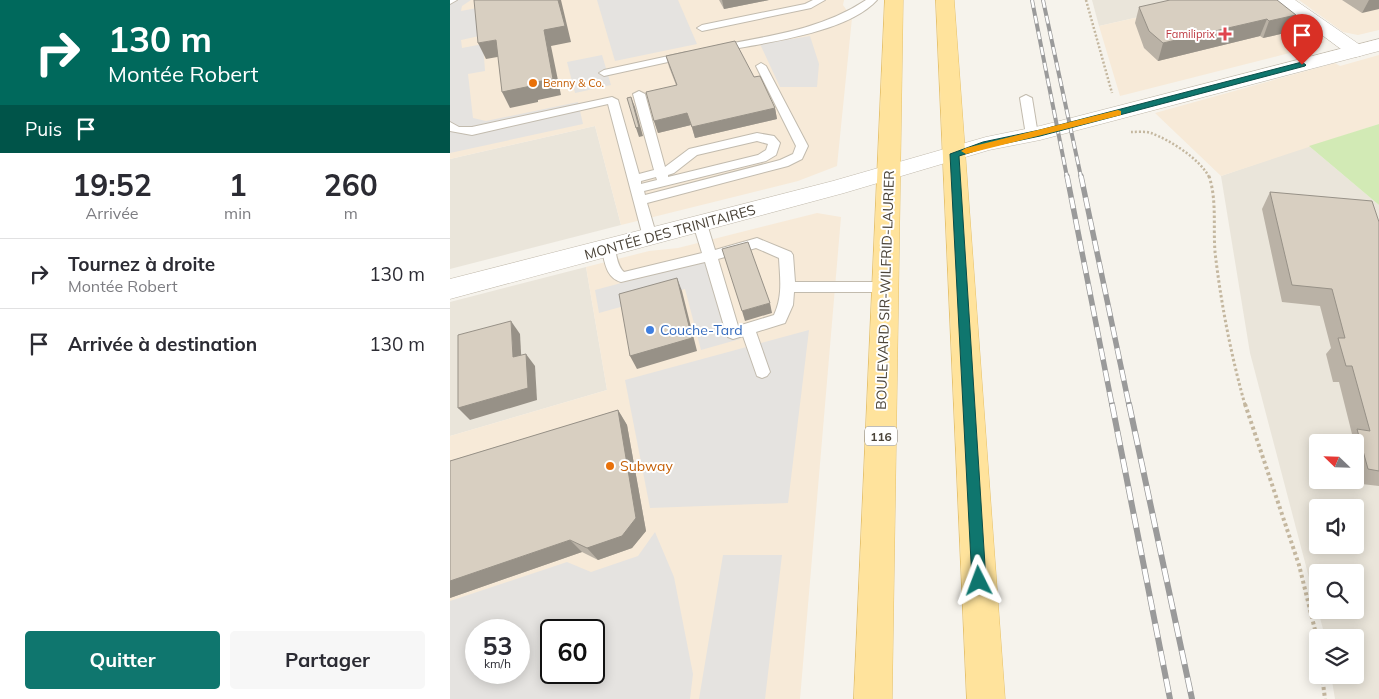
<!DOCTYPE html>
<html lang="fr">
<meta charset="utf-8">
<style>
:root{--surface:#fff;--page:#f7f7f7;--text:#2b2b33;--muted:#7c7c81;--line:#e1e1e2;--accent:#0f766e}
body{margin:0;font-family:Mulish,sans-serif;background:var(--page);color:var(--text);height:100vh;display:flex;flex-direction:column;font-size:19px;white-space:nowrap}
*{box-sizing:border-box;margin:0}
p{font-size:16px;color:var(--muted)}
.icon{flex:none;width:28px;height:28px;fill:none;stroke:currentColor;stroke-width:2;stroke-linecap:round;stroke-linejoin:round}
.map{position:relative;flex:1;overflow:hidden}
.side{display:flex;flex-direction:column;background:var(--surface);width:450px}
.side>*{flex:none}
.top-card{background:#00695c;color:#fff;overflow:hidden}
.needle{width:32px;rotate:293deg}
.buttons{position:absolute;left:859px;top:434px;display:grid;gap:10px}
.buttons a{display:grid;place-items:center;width:55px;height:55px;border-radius:5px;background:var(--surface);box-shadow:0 2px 12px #0003;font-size:25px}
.speed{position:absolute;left:15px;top:619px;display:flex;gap:10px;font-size:25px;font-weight:700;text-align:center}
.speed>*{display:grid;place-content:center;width:65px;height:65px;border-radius:50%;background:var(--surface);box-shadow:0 2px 12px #0003;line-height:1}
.speed small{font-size:12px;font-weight:400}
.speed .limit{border:2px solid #111;border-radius:8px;background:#fff;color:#111}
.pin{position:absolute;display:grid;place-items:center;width:42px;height:42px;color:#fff;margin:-51px -21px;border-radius:50% 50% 50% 0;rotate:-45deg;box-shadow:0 0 5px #0007}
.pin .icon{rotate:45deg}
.me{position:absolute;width:55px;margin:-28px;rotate:357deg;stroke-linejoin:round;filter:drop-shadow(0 0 4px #0008)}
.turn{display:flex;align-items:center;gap:18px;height:105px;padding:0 25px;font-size:22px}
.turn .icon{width:65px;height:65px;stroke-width:2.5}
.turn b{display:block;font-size:35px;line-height:42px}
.then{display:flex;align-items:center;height:48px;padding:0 25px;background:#0003;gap:10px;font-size:19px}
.eta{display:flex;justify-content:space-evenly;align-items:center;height:85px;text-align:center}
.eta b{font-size:30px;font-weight:700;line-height:35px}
.primary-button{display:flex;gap:10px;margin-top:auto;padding:10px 25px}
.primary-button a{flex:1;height:58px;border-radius:5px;background:var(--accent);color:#fff;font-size:20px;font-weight:700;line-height:58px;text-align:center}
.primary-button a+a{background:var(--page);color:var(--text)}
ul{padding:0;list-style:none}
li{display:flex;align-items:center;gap:15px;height:70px;padding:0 25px;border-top:1px solid var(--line)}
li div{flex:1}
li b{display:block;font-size:19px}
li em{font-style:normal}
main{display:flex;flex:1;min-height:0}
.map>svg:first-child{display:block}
</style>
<main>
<section class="side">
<div class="top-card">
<div class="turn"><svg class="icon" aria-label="right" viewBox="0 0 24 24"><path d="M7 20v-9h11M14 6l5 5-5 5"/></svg><div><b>130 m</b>Montée Robert</div></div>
<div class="then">Puis<svg class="icon" aria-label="arrive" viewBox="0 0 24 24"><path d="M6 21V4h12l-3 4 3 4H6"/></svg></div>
</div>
<div class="eta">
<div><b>19:52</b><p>Arrivée</p></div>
<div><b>1</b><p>min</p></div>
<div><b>260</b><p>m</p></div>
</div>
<ul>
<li><svg class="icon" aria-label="right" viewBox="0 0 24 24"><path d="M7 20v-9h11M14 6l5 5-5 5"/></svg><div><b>Tournez à droite</b><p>Montée Robert</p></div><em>130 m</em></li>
<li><svg class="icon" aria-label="arrive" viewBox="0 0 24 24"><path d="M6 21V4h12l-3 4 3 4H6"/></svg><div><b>Arrivée à destination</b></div><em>130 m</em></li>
</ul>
<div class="primary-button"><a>Quitter</a><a>Partager</a></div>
</section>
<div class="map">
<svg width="929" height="699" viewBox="0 0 929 699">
<rect width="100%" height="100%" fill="#f6f3ec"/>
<g fill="#eae5da" fill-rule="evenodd">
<path d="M 642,0 L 764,0 L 649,26 Z"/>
<path d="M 145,126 L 171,225 L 0,269 L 0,159 Z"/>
<path d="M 859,146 L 929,205 L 929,699 L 885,699 L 881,675 L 905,675 L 905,638 L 875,637 L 868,610 L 905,610 L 905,572 L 868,572 L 867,608 L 800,353 L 771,176 ZM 868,442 L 905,442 L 905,480 L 868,480 ZM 868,508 L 905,508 L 905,545 L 868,545 Z"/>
<path d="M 136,267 L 157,390 L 0,436 L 0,302 Z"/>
</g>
<g fill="#f7ead8" fill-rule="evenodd">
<path d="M 0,0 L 394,0 L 393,5 L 402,18 L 387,166 L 348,181 L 171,225 L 145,126 L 0,159 Z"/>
<path d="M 764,0 L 819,0 L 874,42 L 867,46 L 670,96 L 649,26 Z"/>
<path d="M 849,0 L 929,0 L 929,30 L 908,35 L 893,32 Z"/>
<path d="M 929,55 L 929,124 L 771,176 L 705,113 L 885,63 L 890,66 Z"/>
<path d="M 367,213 L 391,217 L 350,699 L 0,699 L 0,436 L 157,390 L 136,267 L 199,251 L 228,248 ZM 26,630 L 69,630 L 69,672 L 26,672 ZM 101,630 L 144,630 L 144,672 L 101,672 Z"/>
</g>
<path fill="#d2eab5" d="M 929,124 L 929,205 L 859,146 Z"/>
<g fill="#e5e3e0" fill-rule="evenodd">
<path d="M 0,0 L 21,0 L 12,6 L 11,11 L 27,8 L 29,36 L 11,40 L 12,48 L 33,44 L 35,71 L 18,74 L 23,118 L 36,121 L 128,102 L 133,124 L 0,153 Z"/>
<path d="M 147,0 L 228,0 L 247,44 L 165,61 Z"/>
<path d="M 360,36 L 369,64 L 367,87 L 330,87 L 310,44 Z"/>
<path d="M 152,55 L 161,85 L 125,93 L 117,62 Z"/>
<path d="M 265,258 L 290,339 L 251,350 L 235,289 L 149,313 L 145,290 Z"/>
<path d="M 359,330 L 338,503 L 200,508 L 175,380 Z"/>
<path d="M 205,532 L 224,577 L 243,674 L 240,699 L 0,699 L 0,601 L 117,562 L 141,572 L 188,556 ZM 26,630 L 69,630 L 69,672 L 26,672 ZM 101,630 L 144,630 L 144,672 L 101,672 Z"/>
<path d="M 273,555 L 332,555 L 315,699 L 249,699 Z"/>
</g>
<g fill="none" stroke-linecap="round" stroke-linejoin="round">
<defs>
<g id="service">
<path d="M 0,0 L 7,0 L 0,4 Z"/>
<path d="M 363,0 L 375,0 L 361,8 L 252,31 L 247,28 L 252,25 L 355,4 Z"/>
<path d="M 416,0 L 427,0 C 396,34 311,43 267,52 L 262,49 L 267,46 C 318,36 371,30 416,0 Z"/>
<path d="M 237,52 L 241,53 L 242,55 L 241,57 L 154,76 L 149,73 L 154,70 Z"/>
<path d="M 311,63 L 316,66 L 358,146 L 352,159 L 338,166 L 197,203 L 207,237 L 205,240 L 195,240 L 193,237 L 158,104 L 22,135 L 0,131 L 0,122 L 9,127 L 22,127 L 162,97 L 168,100 L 189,174 L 204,170 L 183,94 L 189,91 L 195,94 L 215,167 L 239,149 L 307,133 L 324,136 L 330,143 L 326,155 L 316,161 L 194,191 L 195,195 L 330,160 L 343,154 L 346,146 L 306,66 ZM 307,141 L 318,144 L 316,150 L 308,155 L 218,177 L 218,175 L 224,173 L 247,155 ZM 206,177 L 207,180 L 191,184 L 191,181 Z"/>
<path d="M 576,95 L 582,98 L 588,135 L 582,139 L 576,135 L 570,98 Z"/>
<path d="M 250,219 L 255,221 L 257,224 L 265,250 L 307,238 L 341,252 L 343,255 L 345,282 L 436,282 L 441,283 L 443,287 L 441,291 L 436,292 L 344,292 L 343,305 L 335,323 L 306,332 L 320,372 L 317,376 L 312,378 L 307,376 L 293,336 L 283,339 L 278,337 L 276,333 L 255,262 L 171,282 C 155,277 155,261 151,247 L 153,244 L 163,244 C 167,252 166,265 174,272 L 252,253 L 243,224 L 245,221 ZM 306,248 L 329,258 C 330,278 333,296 324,315 L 288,326 L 268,259 Z"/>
</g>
<path id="minor" d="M 825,0 L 845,0 L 913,47 L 915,51 L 913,55 L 906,57 L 899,55 Z"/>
<path id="tertiary" d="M 929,39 L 929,51 L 590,140 L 539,150 L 394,193 L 0,299 L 0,279 L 383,181 L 536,137 L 590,126 Z"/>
<g id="primary">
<path d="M 435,0 L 453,0 L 442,699 L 404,699 Z"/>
<path d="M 486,0 L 504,0 L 555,699 L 517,699 Z"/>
</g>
</defs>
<use href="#service" stroke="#c2bbae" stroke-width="2"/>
<use href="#minor" stroke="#c2bbae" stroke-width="1"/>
<use href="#tertiary" stroke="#c2bbae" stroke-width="1"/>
<use href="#primary" stroke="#e6c16a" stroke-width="1"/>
<g stroke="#c4b79f" stroke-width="2.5" stroke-dasharray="2 2" stroke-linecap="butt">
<path d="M 636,0 L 662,93"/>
<path d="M 681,132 C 687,132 695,131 701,133 C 720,140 750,159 759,177"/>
</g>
<path stroke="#c4b79f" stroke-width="3" stroke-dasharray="2.5 2.5" stroke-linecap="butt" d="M 759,176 C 767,200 763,227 765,252 C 771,304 781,355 795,405"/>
<g stroke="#c4b79f" stroke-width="4" stroke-dasharray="3 3" stroke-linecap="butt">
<path d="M 795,404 L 849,565 L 868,642"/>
<path d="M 872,675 L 875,699"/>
</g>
<use href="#service" fill="#fff" fill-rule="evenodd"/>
<use href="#minor" fill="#fff" fill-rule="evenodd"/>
<use href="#tertiary" fill="#fff" fill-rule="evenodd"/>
<use href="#primary" fill="#ffe39c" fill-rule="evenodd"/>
<defs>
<g id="rail-far2">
<path d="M 582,0 L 617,177"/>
<path d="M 593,0 L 631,177"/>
</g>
<g id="rail-far1">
<path d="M 617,176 L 662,405"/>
<path d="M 631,176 L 679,405"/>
</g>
<g id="rail">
<path d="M 662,404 L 720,699"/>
<path d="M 679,404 L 742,699"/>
</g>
</defs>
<use href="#rail-far2" stroke="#9a9a9a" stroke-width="4"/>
<use href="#rail-far1" stroke="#9a9a9a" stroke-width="5.5"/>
<use href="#rail" stroke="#9a9a9a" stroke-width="6"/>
<use href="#rail-far2" stroke="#fff" stroke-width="2.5" stroke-dasharray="8" stroke-linecap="butt"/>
<use href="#rail-far1" stroke="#fff" stroke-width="4" stroke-dasharray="11" stroke-linecap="butt"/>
<use href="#rail" stroke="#fff" stroke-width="4.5" stroke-dasharray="14" stroke-linecap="butt"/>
</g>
<g fill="#bab2a6">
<path d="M 269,0 L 319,0 L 274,9 Z"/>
<path d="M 892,0 L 929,0 L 912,13 Z"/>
<path d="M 689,7 L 846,15 L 839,32 L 813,38 L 810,36 L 708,61 L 694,48 L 685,23 Z"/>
<path d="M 216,56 L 304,77 L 325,108 L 327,119 L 245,138 L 241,125 L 208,133 L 204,121 L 226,85 L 219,67 Z"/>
<path d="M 820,192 L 929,222 L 929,486 L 903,483 L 902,480 L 905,480 L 905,442 L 894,442 L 902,434 L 889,382 L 883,382 L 876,354 L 881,348 L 870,306 L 832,302 L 812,209 Z"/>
<path d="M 168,410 L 177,425 L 196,531 L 182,548 L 148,560 L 132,552 L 0,598 L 0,461 Z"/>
</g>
<g fill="#979187">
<path d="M 108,0 L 111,0 L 121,42 L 101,46 L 111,95 L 88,100 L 88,102 L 60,108 L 52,92 L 94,30 Z"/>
<path d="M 272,0 L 319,0 L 274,9 Z"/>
<path d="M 919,0 L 929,0 L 929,9 L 912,13 Z"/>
<path d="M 846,15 L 839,32 L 813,38 L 819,21 Z"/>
<path d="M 817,19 L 810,36 L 708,61 L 713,43 Z"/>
<path d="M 46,40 L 53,56 L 36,59 L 28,43 Z"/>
<path d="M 181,97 L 185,107 L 193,136 L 189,137 L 186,128 Z"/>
<path d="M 325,108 L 327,119 L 245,138 L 242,127 Z"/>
<path d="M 237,113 L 241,125 L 208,133 L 204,121 Z"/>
<path d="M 227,278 L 232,291 L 247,351 L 187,369 L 180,356 Z"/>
<path d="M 320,303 L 322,313 L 295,321 L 292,311 Z"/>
<path d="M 61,321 L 70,334 L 72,370 L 63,357 Z"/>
<path d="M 76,354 L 85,366 L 87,400 L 20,420 L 8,408 Z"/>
<path d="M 168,410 L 177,425 L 196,531 L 182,548 L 148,560 L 137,548 Z"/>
<path d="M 120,540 L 132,552 L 0,598 L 0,581 Z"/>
</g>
<g fill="#d8cfc1" stroke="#979187">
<path d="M 24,0 L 108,0 L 115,26 L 94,30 L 103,79 L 80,83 L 81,86 L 52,92 L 46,40 L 28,43 Z"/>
<path d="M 720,0 L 827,0 L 846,15 L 819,21 L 817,19 L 713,43 L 699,31 L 689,7 Z"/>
<path d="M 285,41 L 304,77 L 310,76 L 325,108 L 242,127 L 237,113 L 204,121 L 196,92 L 227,85 L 216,56 Z"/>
<path d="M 181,97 L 189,127 L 186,128 L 177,98 Z"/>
<path d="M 820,192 L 922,201 L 929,222 L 929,471 L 918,469 L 907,429 L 920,431 L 902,366 L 896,366 L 888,338 L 895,338 L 882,289 L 842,285 Z"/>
<path d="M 298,242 L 320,303 L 292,311 L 272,249 Z"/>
<path d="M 227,278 L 242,338 L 180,356 L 169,294 Z"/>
<path d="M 61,321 L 63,357 L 76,354 L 78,388 L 8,408 L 8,335 Z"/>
<path d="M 168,410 L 186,518 L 172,536 L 137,548 L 120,540 L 0,581 L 0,461 Z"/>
</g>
<path fill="#0f766e" stroke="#0a4d48" d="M 852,62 L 856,65 L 855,66 L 590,136 L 538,147 L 509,156 L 536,581 L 534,586 L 529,588 L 524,586 L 522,581 L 500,154 L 533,142 L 590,130 Z"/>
<path fill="#f59e0b" d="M 668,110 L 671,111 L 671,115 L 516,154 L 511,151 L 516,148 Z"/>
<path fill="#e0444e" stroke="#fff" stroke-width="2" d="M772.5 26.5h5v5h5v5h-5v5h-5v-5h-5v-5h5z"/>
<g fill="#e8710a" stroke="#fff" stroke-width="2">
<circle cx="83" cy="83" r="5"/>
<circle cx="160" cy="466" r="5"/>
</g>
<circle fill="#3f7fe0" stroke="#fff" stroke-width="2" cx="200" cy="330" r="5"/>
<g text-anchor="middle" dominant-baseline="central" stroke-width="4" stroke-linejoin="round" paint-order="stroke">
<g font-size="11" fill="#be3a42" stroke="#fff" text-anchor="end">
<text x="765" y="34">Familiprix</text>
</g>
<g font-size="11" fill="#c56008" stroke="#fff" text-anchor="start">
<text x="93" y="83">Benny &amp; Co.</text>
</g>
<rect fill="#fff" stroke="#817c74" stroke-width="1" x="415" y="426.5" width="32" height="19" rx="4"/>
<g font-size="12" font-weight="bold" fill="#4b4439">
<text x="431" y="436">116</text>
</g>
<g font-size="14" fill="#4b4439" stroke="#fff">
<text transform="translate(220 232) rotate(-15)">MONTÉE DES TRINITAIRES</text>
<text transform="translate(435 290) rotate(-88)">BOULEVARD SIR-WILFRID-LAURIER</text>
</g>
<g font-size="14" fill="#366cbe" stroke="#fff" text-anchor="start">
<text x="210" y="330">Couche-Tard</text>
</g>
<g font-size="14" fill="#c56008" stroke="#fff" text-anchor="start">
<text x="170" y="466">Subway</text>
</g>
</g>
</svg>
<div class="buttons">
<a><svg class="needle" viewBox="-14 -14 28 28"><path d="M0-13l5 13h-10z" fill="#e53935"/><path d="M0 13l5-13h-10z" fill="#7c7c81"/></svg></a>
<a><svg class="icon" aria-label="sound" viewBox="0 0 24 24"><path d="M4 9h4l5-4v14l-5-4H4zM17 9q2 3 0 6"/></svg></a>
<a><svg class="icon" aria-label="search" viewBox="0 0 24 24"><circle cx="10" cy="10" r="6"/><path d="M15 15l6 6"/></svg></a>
<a><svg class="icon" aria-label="layers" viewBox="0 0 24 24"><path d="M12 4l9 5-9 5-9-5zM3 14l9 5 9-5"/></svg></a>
</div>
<div class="speed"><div>53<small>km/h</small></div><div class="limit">60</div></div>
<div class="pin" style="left:852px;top:65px;background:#d93025"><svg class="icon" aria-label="arrive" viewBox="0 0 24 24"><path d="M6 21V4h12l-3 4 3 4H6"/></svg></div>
<svg class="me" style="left:529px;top:581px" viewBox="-20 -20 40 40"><path d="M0-17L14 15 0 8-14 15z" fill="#0f766e" stroke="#fff" stroke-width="4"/></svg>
</div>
</main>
